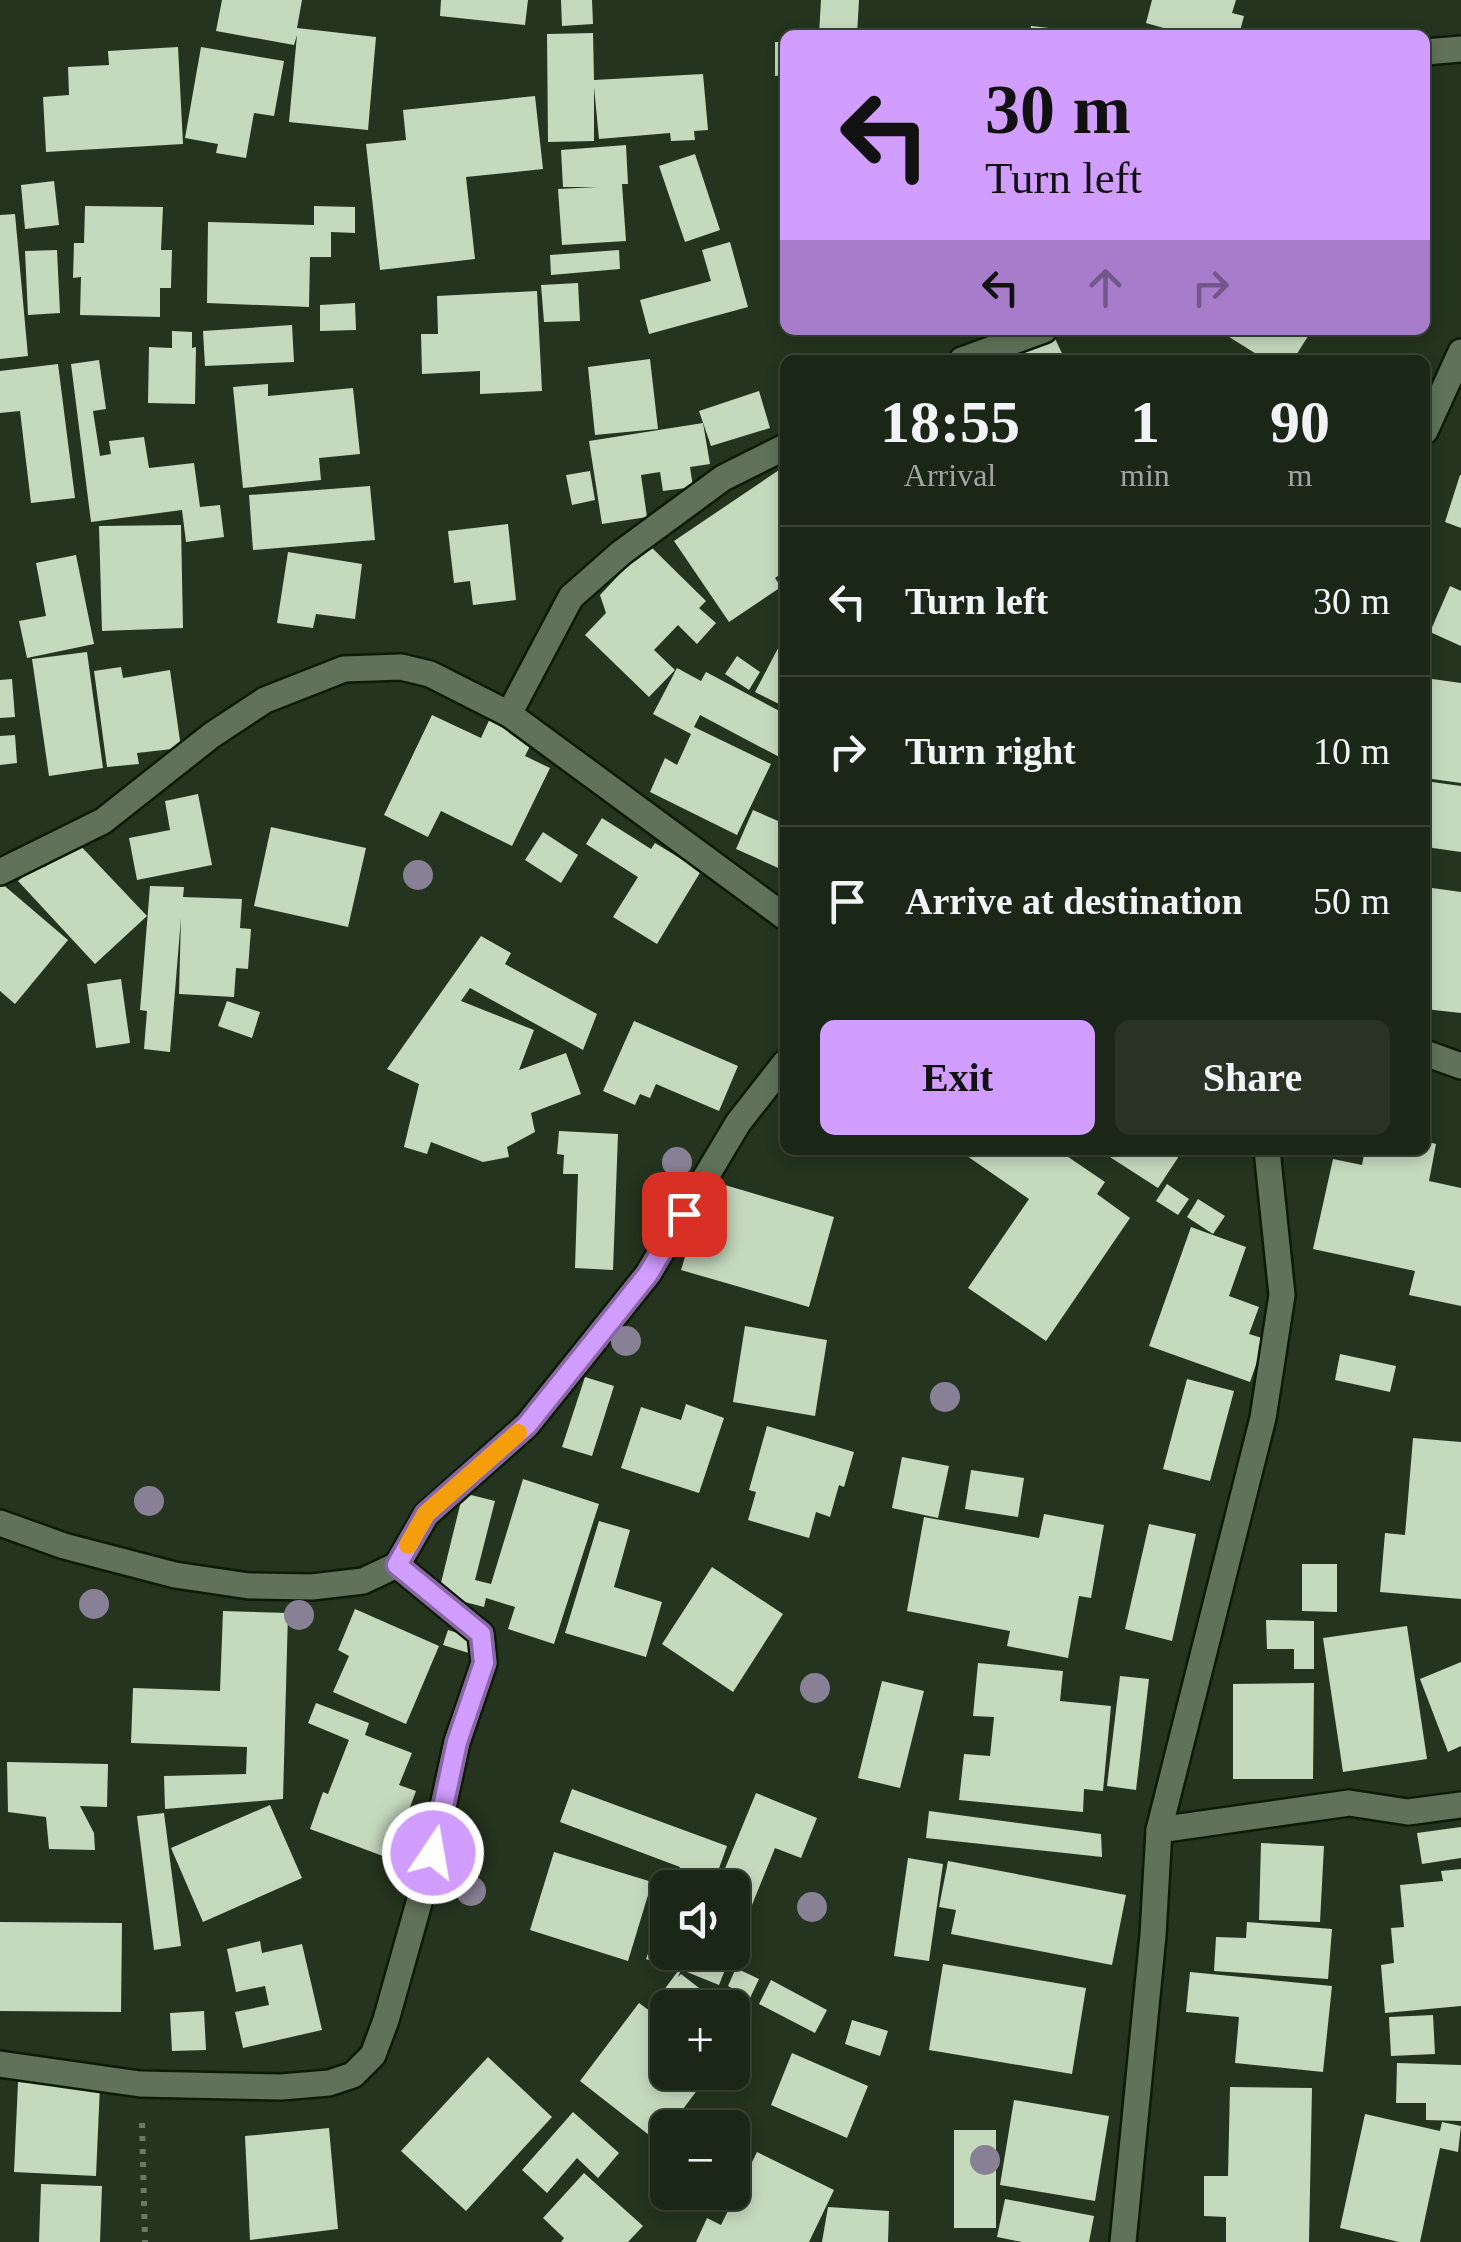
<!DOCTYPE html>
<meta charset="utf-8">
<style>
:root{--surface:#1b2716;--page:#283323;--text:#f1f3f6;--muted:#a0a5a1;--line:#394435;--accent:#d19dfe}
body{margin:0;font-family:"Times New Roman",serif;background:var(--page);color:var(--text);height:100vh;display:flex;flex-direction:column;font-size:38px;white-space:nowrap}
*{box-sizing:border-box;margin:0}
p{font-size:32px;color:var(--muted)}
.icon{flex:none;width:55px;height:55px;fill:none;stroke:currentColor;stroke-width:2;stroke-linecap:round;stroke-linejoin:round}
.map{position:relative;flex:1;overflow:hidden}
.side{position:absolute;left:780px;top:355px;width:650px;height:800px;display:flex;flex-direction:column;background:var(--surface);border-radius:15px;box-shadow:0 5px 15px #0003,0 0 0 2px var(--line)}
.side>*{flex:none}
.top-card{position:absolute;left:780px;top:30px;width:650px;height:305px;border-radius:15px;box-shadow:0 5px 15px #0003,0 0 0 2px var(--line);background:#d19dfe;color:#111;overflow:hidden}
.controls{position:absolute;left:650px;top:1870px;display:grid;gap:20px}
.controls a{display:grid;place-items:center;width:100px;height:100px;border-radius:15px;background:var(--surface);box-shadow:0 5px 15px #0003,0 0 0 2px var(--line);font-size:50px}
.pin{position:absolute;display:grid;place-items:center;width:85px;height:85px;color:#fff;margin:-42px;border-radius:20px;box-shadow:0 5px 15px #0006}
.me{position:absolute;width:110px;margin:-55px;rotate:12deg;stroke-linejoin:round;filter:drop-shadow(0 0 8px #0008)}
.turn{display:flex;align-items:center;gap:35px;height:210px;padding:0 40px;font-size:45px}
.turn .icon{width:130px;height:130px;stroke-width:2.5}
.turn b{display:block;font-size:70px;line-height:85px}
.lanes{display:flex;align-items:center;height:95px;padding:0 40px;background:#0003;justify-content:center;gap:50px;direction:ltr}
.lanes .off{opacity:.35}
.eta{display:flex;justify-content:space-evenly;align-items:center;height:170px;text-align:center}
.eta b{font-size:60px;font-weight:600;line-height:70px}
.button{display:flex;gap:20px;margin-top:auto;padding:20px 40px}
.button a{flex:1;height:115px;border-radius:15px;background:var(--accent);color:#111;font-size:40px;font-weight:600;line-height:115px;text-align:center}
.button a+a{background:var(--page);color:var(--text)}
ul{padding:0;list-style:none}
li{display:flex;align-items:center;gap:30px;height:150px;padding:0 40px;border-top:2px solid var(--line)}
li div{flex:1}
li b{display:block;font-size:38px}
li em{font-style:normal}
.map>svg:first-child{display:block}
</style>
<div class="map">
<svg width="1461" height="2242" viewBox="0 0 1461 2242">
<rect width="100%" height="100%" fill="#24341e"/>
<g fill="#c5d9bd">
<path d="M 222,0 L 302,0 L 297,28 L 376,37 L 368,130 L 289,122 L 297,35 L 294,45 L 216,31 Z"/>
<path d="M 441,0 L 528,0 L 525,25 L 440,16 Z"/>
<path d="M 561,0 L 592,0 L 593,24 L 562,26 Z"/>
<path d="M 821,0 L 859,0 L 857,35 L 819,35 Z"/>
<path d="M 1152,0 L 1236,0 L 1232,13 L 1244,16 L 1239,35 L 1188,35 L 1146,23 Z"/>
<path d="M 1031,26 L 1058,29 L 1057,35 L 1030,35 Z"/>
<path d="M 593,33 L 594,80 L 703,74 L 708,130 L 694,131 L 695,140 L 671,141 L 670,133 L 599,139 L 594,87 L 594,141 L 548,142 L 547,34 Z"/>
<path d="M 775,42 L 785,42 L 785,75 L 775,76 Z"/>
<path d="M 178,47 L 183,144 L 46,152 L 43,97 L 69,95 L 68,67 L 109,65 L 108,51 Z"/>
<path d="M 201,47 L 284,61 L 274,116 L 254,113 L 246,158 L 216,153 L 218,144 L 185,138 Z"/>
<path d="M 535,96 L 543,169 L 466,177 L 475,259 L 380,270 L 366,144 L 406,140 L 403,110 Z"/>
<path d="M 626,145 L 628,184 L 622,184 L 626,241 L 562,245 L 558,189 L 597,187 L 563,187 L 561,150 Z"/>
<path d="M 695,154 L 720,230 L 685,242 L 659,166 Z"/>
<path d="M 54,181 L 59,225 L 25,229 L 21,185 Z"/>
<path d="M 85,206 L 163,207 L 161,250 L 172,250 L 171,288 L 160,288 L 160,317 L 80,315 L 81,277 L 73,278 L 74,243 L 84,243 Z"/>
<path d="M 314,206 L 355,207 L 355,233 L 331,232 L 331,257 L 310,257 L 309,307 L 207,303 L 208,222 L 314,225 Z"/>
<path d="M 15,214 L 28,356 L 0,359 L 0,215 Z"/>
<path d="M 730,242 L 748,307 L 649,334 L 640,300 L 711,281 L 702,250 Z"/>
<path d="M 57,250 L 60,313 L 28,315 L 25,251 Z"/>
<path d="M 619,250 L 620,269 L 551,275 L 550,255 Z"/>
<path d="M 578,283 L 580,321 L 544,322 L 541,285 Z"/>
<path d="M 537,291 L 542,391 L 480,394 L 480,371 L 422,374 L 421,334 L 438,334 L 437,296 Z"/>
<path d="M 355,303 L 356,330 L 320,331 L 320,305 Z"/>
<path d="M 292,325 L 294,362 L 205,366 L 203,331 Z"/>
<path d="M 1218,330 L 1312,330 L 1293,360 L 1266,360 Z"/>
<path d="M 172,331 L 192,332 L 192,348 L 196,347 L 195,404 L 148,403 L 149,347 L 172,348 Z"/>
<path d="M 1053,334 L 1065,360 L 1001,360 Z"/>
<path d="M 650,359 L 658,429 L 595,435 L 588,367 Z"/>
<path d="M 99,360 L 106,409 L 93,411 L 100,456 L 111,454 L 109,441 L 144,437 L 149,468 L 194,463 L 200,507 L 220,505 L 224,537 L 186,542 L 182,510 L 91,522 L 71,364 Z"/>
<path d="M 58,364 L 75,498 L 31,503 L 20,411 L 0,413 L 0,371 Z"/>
<path d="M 268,384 L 268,396 L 353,388 L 360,454 L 319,458 L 321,480 L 243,488 L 233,387 Z"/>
<path d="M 759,391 L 770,428 L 711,446 L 699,411 Z"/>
<path d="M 703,423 L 710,464 L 690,467 L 693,487 L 663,491 L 660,472 L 641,475 L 647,517 L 602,524 L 589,441 Z"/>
<path d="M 779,470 L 785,479 L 785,571 L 775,578 L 781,587 L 729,622 L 674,541 Z"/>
<path d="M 590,471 L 595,500 L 572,505 L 566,475 Z"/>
<path d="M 1460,475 L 1461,475 L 1461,528 L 1445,522 Z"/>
<path d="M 370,486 L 375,540 L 253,550 L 249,495 Z"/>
<path d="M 508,524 L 516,600 L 473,605 L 470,581 L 454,583 L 448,531 Z"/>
<path d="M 181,525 L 183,628 L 102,631 L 99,526 Z"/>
<path d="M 648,544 L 706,601 L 699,608 L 716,623 L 697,644 L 678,625 L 654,650 L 675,670 L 649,697 L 585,635 L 606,613 L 600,595 Z"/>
<path d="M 288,552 L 362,564 L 355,619 L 316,614 L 313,628 L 277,623 Z"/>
<path d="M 76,555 L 94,644 L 27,658 L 19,621 L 46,616 L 36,563 Z"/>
<path d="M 1450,586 L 1461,591 L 1461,646 L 1430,632 Z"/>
<path d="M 785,635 L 785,707 L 755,692 Z"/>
<path d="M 87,652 L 103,768 L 49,776 L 32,659 Z"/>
<path d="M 737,656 L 760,672 L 749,690 L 725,674 Z"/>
<path d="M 121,667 L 123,678 L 170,670 L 181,748 L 137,753 L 139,764 L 107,767 L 94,671 Z"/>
<path d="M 677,668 L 701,681 L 706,672 L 785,714 L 785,760 L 700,715 L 694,727 L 771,764 L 737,835 L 650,792 L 665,758 L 677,765 L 691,734 L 653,714 Z"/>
<path d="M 1425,678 L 1461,683 L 1461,783 L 1425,778 Z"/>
<path d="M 12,679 L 15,717 L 0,718 L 0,680 Z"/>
<path d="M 432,715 L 481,738 L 491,716 L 534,738 L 525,756 L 550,768 L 512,846 L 441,811 L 428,837 L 384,815 Z"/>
<path d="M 15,735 L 17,763 L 0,765 L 0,736 Z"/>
<path d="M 1425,781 L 1461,786 L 1461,852 L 1426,847 L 1432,808 L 1425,807 Z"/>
<path d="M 198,794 L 212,865 L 137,880 L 129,838 L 170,830 L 165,801 Z"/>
<path d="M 753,810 L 785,824 L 785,871 L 736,849 Z"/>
<path d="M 602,818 L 651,849 L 655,843 L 701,871 L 657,944 L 613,917 L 638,877 L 586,844 Z"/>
<path d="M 271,827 L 366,848 L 348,927 L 254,906 Z"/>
<path d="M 543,832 L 578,855 L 561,883 L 525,860 Z"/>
<path d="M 75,840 L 147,916 L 95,964 L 18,881 L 40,862 L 45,867 Z"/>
<path d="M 0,882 L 68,940 L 15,1004 L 0,991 Z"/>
<path d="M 150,886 L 184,887 L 183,897 L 242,899 L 240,928 L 251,929 L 248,969 L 236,968 L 234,997 L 179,994 L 181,918 L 170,1052 L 144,1049 L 147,1011 L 140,1010 Z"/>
<path d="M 1425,887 L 1461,892 L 1461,1013 L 1425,1009 Z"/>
<path d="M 481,936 L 511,953 L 505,964 L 597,1014 L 583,1050 L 470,988 L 461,1001 L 534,1030 L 519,1070 L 566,1053 L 581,1094 L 531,1113 L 535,1132 L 507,1147 L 509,1157 L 483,1162 L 431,1142 L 427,1154 L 404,1147 L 419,1084 L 387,1069 Z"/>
<path d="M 121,979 L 130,1043 L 96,1048 L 87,984 Z"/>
<path d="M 227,1001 L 260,1012 L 252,1038 L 218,1026 Z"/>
<path d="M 634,1021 L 738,1066 L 719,1111 L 656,1084 L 650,1098 L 640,1094 L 635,1105 L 603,1091 Z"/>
<path d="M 559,1131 L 618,1134 L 613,1270 L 575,1268 L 578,1174 L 563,1174 L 564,1155 L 557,1154 Z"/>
<path d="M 1425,1141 L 1436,1144 L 1429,1181 L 1461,1188 L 1461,1306 L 1409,1295 L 1415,1271 L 1313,1249 L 1333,1159 L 1362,1165 L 1365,1150 L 1425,1150 Z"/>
<path d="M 971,1150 L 1058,1150 L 1105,1182 L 1097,1194 L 1130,1218 L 1046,1341 L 968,1288 L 1029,1199 L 967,1156 Z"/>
<path d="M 1099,1150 L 1183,1150 L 1158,1188 Z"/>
<path d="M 718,1183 L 834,1217 L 809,1307 L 681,1270 L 699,1211 L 709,1215 Z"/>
<path d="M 1167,1184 L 1189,1199 L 1178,1215 L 1156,1201 Z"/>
<path d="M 1198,1199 L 1225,1216 L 1213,1234 L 1187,1217 Z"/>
<path d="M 1191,1227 L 1246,1247 L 1229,1296 L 1259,1307 L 1249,1334 L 1265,1339 L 1250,1382 L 1149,1346 Z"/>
<path d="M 745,1326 L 827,1340 L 815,1416 L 733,1402 Z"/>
<path d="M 1340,1354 L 1396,1366 L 1390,1392 L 1335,1380 Z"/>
<path d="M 585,1377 L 614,1386 L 592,1456 L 562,1447 Z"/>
<path d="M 1187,1379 L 1234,1391 L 1210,1481 L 1163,1469 Z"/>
<path d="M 686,1404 L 724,1418 L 699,1493 L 621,1468 L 641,1407 L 681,1420 Z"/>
<path d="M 767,1426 L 854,1452 L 844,1487 L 839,1485 L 830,1517 L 816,1512 L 809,1538 L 748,1520 L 756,1492 L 749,1490 Z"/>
<path d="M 1413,1438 L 1461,1442 L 1461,1599 L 1380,1592 L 1385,1533 L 1405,1535 Z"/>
<path d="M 902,1457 L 949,1466 L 938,1518 L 892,1508 Z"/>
<path d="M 971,1470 L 1024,1478 L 1018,1517 L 965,1509 Z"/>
<path d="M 523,1479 L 599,1504 L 554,1644 L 508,1629 L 515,1607 L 486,1598 L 484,1607 L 438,1595 L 463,1493 L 495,1501 L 475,1580 L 491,1584 Z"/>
<path d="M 1044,1514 L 1104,1525 L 1091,1598 L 1079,1596 L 1068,1658 L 1007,1646 L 1010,1631 L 907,1611 L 924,1517 L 1039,1538 Z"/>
<path d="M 599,1521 L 630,1530 L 614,1587 L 662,1602 L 646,1657 L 565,1633 Z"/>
<path d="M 1149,1524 L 1196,1534 L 1172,1641 L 1125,1629 Z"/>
<path d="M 1302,1564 L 1337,1564 L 1337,1612 L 1302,1611 Z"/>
<path d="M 712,1567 L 783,1614 L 733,1692 L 662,1644 Z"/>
<path d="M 355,1609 L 439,1646 L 406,1724 L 333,1692 L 349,1656 L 338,1650 Z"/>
<path d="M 223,1611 L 288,1613 L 283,1799 L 165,1809 L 164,1776 L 246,1774 L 247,1747 L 131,1743 L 133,1688 L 220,1691 Z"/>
<path d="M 1266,1620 L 1314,1621 L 1314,1669 L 1294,1669 L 1294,1649 L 1267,1649 Z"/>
<path d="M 1407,1626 L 1427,1759 L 1343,1772 L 1323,1638 Z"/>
<path d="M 448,1630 L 477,1639 L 472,1654 L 443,1645 Z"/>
<path d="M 1461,1662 L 1461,1746 L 1448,1752 L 1420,1679 Z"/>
<path d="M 978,1663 L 1063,1671 L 1060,1701 L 1111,1706 L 1103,1791 L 1084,1789 L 1083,1812 L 959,1800 L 964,1754 L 990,1756 L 994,1717 L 973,1716 Z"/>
<path d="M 1120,1676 L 1149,1679 L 1136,1790 L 1107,1786 Z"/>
<path d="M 882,1681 L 924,1691 L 900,1788 L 858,1778 Z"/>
<path d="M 1314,1683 L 1313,1779 L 1233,1779 L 1233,1684 Z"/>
<path d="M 316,1703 L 369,1723 L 365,1735 L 412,1753 L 399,1785 L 416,1791 L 391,1859 L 310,1829 L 323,1792 L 328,1794 L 349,1740 L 308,1723 Z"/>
<path d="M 7,1762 L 108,1764 L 107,1807 L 80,1806 L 94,1833 L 95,1850 L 49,1849 L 46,1817 L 8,1812 Z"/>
<path d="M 572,1789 L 727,1846 L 712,1888 L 672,1888 L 680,1867 L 560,1822 Z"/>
<path d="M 756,1793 L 817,1818 L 801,1858 L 775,1848 L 733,1952 L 732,1888 L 717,1888 Z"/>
<path d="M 270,1805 L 302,1878 L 203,1922 L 171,1848 Z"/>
<path d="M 929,1811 L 1101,1834 L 1102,1857 L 926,1838 Z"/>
<path d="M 164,1813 L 181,1946 L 154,1950 L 137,1816 Z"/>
<path d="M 1461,1827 L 1461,1858 L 1422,1864 L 1417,1833 Z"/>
<path d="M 1261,1843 L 1324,1846 L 1320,1922 L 1259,1920 Z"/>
<path d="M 554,1852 L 652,1882 L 628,1961 L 530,1930 Z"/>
<path d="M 908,1858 L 943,1864 L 929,1961 L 894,1956 Z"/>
<path d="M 948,1861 L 1126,1895 L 1112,1965 L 951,1934 L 956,1910 L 939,1907 Z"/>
<path d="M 1461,1869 L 1461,2006 L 1385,2013 L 1381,1965 L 1394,1963 L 1391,1928 L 1404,1927 L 1400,1885 L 1443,1881 L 1441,1871 Z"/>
<path d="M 667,1902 L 668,1952 L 688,1952 L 678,1977 L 681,1974 L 712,1998 L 705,2008 L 679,2008 L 661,1994 L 678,1971 L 646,1959 Z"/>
<path d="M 0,1922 L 122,1923 L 121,2012 L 0,2011 Z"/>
<path d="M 1247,1922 L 1332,1929 L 1328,1979 L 1214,1971 L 1216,1937 L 1246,1938 Z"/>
<path d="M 260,1941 L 262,1953 L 302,1944 L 322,2030 L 243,2048 L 235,2012 L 269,2005 L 265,1986 L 236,1992 L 227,1949 Z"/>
<path d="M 690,1952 L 732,1952 L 719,1985 L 682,1970 Z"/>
<path d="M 943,1964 L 1086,1988 L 1072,2074 L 929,2050 Z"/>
<path d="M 736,1968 L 759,1979 L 750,1998 L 728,1986 Z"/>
<path d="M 1190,1972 L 1332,1986 L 1323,2072 L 1235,2063 L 1239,2017 L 1186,2012 Z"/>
<path d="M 771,1980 L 827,2010 L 815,2033 L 759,2004 Z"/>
<path d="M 639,2003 L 665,2022 L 668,2019 L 668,2072 L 711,2072 L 658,2142 L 580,2081 Z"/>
<path d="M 204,2011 L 206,2050 L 172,2051 L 170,2013 Z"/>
<path d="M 1433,2015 L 1435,2054 L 1391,2056 L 1389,2017 Z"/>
<path d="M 852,2020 L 888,2031 L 880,2056 L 845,2044 Z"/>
<path d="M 792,2053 L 868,2086 L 847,2138 L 771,2105 Z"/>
<path d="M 488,2057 L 552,2117 L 466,2211 L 401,2151 Z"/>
<path d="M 1397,2063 L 1461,2065 L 1461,2121 L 1426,2120 L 1426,2103 L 1396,2103 Z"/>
<path d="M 18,2082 L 100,2085 L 96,2176 L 14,2172 Z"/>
<path d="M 1230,2087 L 1312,2088 L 1309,2242 L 1226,2242 L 1226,2217 L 1204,2216 L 1204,2176 L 1228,2176 Z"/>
<path d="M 1014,2100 L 1109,2116 L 1095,2201 L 1000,2185 Z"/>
<path d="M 573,2112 L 619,2153 L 598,2178 L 577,2158 L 547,2193 L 522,2170 Z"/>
<path d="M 1365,2114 L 1440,2131 L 1442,2122 L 1461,2126 L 1458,2152 L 1440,2148 L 1420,2242 L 1399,2242 L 1340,2228 Z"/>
<path d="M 329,2128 L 338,2229 L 250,2240 L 245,2136 Z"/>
<rect x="954" y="2130" width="42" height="98"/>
<path d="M 757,2152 L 834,2190 L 809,2242 L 696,2242 L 707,2218 L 721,2225 Z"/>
<path d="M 584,2173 L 643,2226 L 628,2242 L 561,2242 L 564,2238 L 543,2218 Z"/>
<path d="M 41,2184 L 102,2186 L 100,2242 L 39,2242 Z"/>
<path d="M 1005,2199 L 1094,2216 L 1089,2242 L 1022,2242 L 997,2237 Z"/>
<path d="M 828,2207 L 889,2211 L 888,2242 L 822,2242 Z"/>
</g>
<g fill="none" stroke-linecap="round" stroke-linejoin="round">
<defs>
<g id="minor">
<path d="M 1425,52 L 1461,49"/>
<path d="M 962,360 L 1044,330"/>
<path d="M 1425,431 L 1461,352"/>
<path d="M 509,714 L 571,597 L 621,553 L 723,478 L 785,447"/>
<path d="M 0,872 L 103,821 L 212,735 L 265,700 L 344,669 L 401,667 L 430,674 L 509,714 L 785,917"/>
<path d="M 1425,1053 L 1461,1066"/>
<path d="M 0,1523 L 64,1546 L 175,1575 L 249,1586 L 312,1587 L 363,1581 L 397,1565 L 426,1515 L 527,1425 L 648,1274 L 738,1123 L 785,1063"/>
<path d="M 1159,1830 L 1349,1803 L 1408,1812 L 1461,1805"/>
<path d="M 0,2064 L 140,2084 L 281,2087 L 329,2083 L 353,2075 L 373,2055 L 386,2020 L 433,1853 L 457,1742 L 484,1663 L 481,1634 L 397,1565"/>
<path d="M 1123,2242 L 1153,1935 L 1159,1830 L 1263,1418 L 1282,1295 L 1267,1150"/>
</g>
</defs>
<use href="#minor" stroke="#0d1b06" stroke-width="30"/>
<path stroke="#6a7865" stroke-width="6" stroke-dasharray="5 8" stroke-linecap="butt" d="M 142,2123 L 145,2242"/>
<use href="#minor" stroke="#607259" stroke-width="25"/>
</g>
<g fill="#888094">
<circle cx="418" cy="875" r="15"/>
<circle cx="677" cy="1162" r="15"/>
<circle cx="626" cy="1341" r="15"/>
<circle cx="945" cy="1397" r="15"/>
<circle cx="149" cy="1501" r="15"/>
<circle cx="94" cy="1604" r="15"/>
<circle cx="299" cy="1615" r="15"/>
<circle cx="815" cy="1688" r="15"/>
<circle cx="471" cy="1891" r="15"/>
<circle cx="812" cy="1907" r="15"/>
<circle cx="985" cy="2160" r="15"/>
</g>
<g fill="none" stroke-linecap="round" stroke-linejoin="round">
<defs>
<path id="route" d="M 433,1853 L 457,1742 L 484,1663 L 481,1634 L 397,1565 L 426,1514 L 527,1425 L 648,1274 L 684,1214"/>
</defs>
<use href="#route" stroke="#8866a5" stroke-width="25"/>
<use href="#route" stroke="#d19dfe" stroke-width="18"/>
<path stroke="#f59e0b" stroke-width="18" d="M 408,1545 L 426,1514 L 518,1433"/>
</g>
</svg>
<div class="controls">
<a><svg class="icon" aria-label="sound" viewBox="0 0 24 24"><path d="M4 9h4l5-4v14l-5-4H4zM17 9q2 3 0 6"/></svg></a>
<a>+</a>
<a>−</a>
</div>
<div class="pin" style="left:684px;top:1214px;background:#d93025"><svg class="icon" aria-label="arrive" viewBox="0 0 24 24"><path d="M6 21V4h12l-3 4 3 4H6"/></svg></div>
<svg class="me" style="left:433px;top:1853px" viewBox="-20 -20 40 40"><circle r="17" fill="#d19dfe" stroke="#fff" stroke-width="3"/><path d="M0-11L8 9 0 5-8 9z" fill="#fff"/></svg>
<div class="top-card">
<div class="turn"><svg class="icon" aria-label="left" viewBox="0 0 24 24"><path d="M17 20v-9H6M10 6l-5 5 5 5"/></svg><div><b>30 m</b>Turn left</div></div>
<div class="lanes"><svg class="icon" aria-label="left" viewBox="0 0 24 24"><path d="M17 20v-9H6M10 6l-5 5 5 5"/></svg><svg class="icon off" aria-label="ahead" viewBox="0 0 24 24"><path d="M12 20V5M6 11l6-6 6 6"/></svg><svg class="icon off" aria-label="right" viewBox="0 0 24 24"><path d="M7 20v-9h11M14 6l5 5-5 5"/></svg></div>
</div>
<section class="side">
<div class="eta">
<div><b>18:55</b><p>Arrival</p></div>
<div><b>1</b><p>min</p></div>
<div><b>90</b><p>m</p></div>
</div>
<ul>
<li><svg class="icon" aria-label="left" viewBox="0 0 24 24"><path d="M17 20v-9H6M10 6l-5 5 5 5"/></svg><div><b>Turn left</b></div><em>30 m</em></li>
<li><svg class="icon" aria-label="right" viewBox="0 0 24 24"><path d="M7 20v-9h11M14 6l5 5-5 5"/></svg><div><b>Turn right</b></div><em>10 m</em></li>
<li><svg class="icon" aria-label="arrive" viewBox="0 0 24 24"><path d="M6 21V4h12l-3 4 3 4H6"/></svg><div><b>Arrive at destination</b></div><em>50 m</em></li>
</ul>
<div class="button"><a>Exit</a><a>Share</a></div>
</section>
</div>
